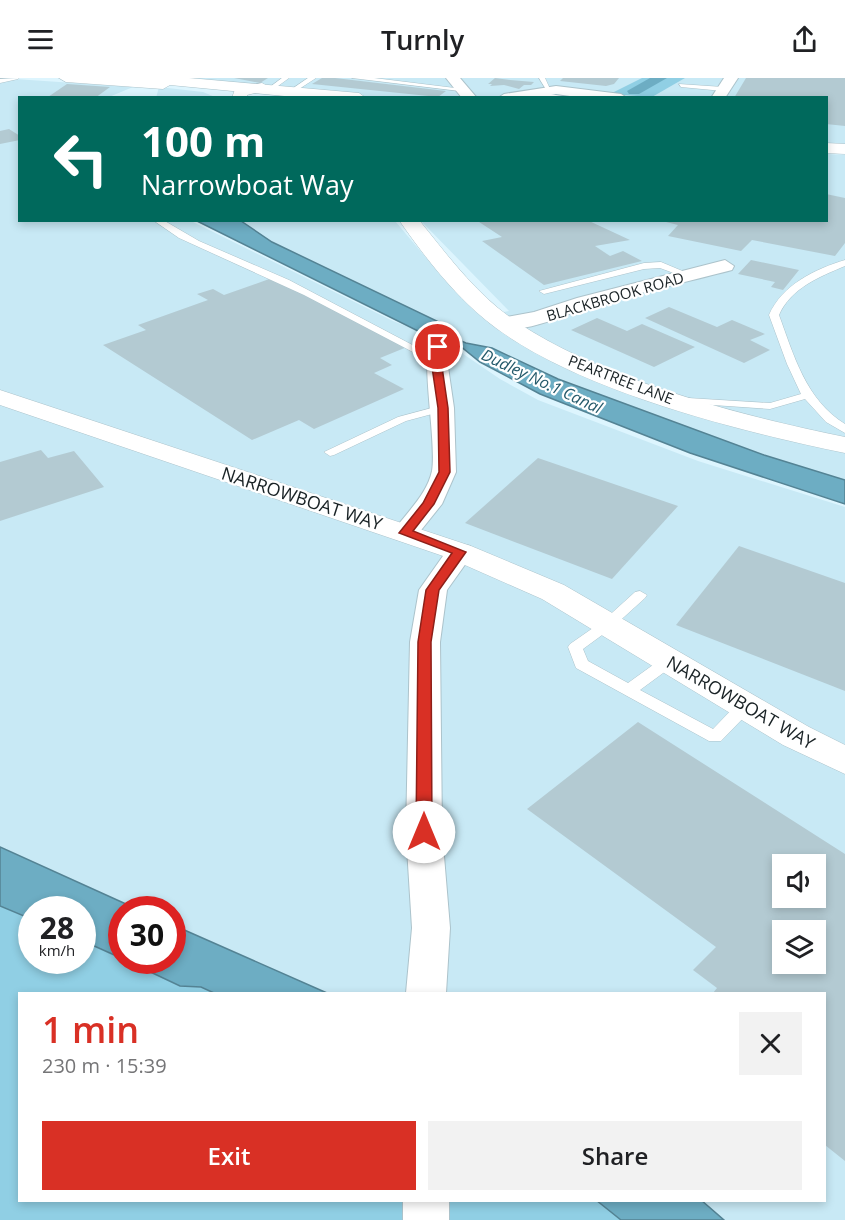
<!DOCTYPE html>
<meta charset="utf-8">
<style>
:root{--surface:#fff;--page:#f2f2f2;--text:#202124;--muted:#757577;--accent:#d93025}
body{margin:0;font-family:"Open Sans",sans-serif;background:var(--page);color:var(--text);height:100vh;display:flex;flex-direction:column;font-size:22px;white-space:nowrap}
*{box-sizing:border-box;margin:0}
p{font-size:20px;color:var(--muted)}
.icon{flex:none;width:33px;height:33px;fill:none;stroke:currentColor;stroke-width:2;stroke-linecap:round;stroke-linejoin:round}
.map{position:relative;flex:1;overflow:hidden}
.panel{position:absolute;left:18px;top:914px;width:808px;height:210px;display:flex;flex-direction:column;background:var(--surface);border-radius:0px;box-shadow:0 3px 9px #0003}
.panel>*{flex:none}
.banner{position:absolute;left:18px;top:18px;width:810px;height:126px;border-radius:0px;box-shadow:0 3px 9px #0003;background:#00695c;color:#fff;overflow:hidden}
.buttons{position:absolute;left:772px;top:776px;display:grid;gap:12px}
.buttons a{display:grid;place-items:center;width:54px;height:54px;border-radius:0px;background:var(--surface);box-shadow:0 3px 9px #0003;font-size:30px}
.speed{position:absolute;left:18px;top:818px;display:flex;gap:12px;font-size:30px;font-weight:700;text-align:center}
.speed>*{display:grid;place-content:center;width:78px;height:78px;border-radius:50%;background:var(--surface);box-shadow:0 3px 9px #0003;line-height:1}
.speed small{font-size:15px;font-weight:400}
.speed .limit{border:9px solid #d22;background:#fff;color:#111}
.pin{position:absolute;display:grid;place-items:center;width:51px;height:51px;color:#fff;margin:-26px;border:3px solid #fff;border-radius:50%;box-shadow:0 2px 6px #0007}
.me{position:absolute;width:66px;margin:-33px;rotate:0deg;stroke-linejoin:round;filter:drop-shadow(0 0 4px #0008)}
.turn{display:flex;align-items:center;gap:21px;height:126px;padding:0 24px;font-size:27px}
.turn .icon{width:78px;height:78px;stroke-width:2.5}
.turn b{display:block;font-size:42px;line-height:51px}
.round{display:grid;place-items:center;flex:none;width:63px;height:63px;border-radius:0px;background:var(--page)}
.overview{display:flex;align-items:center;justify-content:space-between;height:102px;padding:0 24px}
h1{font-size:36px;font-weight:600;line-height:45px;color:var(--accent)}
.cta{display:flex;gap:12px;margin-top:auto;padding:12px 24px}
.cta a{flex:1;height:69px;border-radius:0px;background:var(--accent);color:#fff;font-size:24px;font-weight:600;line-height:69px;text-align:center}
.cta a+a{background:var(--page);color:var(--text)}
header{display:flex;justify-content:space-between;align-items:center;height:78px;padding:0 24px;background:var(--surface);font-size:27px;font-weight:600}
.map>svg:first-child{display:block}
</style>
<header><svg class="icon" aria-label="menu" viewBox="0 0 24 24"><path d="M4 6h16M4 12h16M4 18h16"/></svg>Turnly<svg class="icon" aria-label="share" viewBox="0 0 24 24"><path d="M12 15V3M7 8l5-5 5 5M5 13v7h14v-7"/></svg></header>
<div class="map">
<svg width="845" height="1142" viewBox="0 0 845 1142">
<rect width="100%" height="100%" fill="#ddf5fe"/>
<g fill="#c8e9f5" fill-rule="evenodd">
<path d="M 0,0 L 133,9 L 109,19 L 20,20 L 20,142 L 191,143 L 393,243 L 444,263 L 500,301 L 538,322 L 698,383 L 845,429 L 845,1142 L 677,1142 L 653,1122 L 825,1122 L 825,915 L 267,915 L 173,873 L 172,831 L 82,831 L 0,796 ZM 783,786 L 816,786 L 816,819 L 783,819 ZM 783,852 L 816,852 L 816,885 L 783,885 Z"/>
<path d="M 170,0 L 845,0 L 845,71 L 827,70 L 826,20 L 329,20 Z"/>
<path d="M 159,9 L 203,14 L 215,19 L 156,20 Z"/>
<path d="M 827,76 L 845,77 L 845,413 L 442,258 L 222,143 L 395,143 L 444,201 L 484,238 L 509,233 L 421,143 L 826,142 Z"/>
</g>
<g fill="#90cfe4">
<path d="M 642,0 L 685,0 L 652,19 L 610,16 Z"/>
<path d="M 0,828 L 31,841 L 32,882 L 82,882 L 83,863 L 180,908 L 201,909 L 214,915 L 20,915 L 20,1122 L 596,1122 L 621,1142 L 0,1142 Z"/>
</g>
<g fill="#6dadc3" stroke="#548394" stroke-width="1.5">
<path d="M 197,143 L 241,143 L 272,164 L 441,245 L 447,257 L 466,265 L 492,270 L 558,301 L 764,377 L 845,402 L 845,426 L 690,375 L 540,316 L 480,284 L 460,268 L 418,253 Z"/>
<path d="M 0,769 L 137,831 L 122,831 L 121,880 L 83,863 L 82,831 L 32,831 L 31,841 L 0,828 Z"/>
<path d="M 173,847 L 327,915 L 214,915 L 201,909 L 180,908 L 125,882 L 172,882 Z"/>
<path d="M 596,1122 L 701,1122 L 724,1142 L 621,1142 Z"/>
</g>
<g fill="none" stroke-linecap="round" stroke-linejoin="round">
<path fill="#6dadc3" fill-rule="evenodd" d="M 650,0 L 667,0 L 639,16 L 629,16 L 627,13 Z"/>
</g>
<g fill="#b3cad2" fill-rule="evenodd">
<path d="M 234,0 L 268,0 L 260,5 Z"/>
<path d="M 322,0 L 335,0 L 446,13 L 438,19 L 312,6 Z"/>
<path d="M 495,0 L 510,2 L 534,4 L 531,7 L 524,7 L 519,11 L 504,7 L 490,8 L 492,6 L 488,6 Z"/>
<path d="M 563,0 L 619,0 L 614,6 L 606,8 L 560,3 Z"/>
<path d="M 746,0 L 845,0 L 845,48 L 826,46 L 826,20 L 734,20 Z"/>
<path d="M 67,6 L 110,9 L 95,20 L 48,19 Z"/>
<path d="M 9,51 L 20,58 L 20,62 L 0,66 L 0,53 Z"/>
<path d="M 826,116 L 845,120 L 845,165 L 835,178 L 752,162 L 741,173 L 668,158 L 678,147 L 662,143 L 826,142 Z"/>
<path d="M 476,142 L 587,142 L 630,162 L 595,168 L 610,178 L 623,173 L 642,183 L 544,207 L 482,163 L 502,159 Z"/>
<path d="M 751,182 L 799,192 L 783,212 L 771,209 L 775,204 L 738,196 Z"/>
<path d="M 272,200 L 407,269 L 380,280 L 392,287 L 374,295 L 404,311 L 314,351 L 299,342 L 252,362 L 103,267 L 146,252 L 138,247 L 208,222 L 197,216 L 213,211 L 224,217 Z"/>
<path d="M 669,229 L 717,249 L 732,242 L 765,256 L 750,262 L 770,272 L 744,285 L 645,240 Z"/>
<path d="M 597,240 L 627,253 L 642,246 L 695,269 L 654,289 L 571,252 Z"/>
<path d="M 41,372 L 48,380 L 74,373 L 104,409 L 0,443 L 0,384 Z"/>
<path d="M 538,380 L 678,428 L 612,501 L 465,445 Z"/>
<path d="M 739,468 L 845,505 L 845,613 L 676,547 Z"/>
<path d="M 638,644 L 845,776 L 845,1083 L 825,1067 L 825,915 L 713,915 L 717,910 L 693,892 L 716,869 L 527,731 ZM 783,786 L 816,786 L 816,819 L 783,819 ZM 783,852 L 816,852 L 816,885 L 783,885 Z"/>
</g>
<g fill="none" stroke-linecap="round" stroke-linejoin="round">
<defs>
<g id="service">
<path d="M 19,0 L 18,1 L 0,5 L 0,1 Z"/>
<path d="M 282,0 L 289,0 L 274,11 L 270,11 L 270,9 Z"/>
<path d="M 308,0 L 316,0 L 296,13 L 292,13 L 292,11 Z"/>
<path d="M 352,0 L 374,0 L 463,11 L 460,13 Z"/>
<path d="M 539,0 L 545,0 L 551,13 L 547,13 Z"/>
<path d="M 679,6 L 723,9 L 726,11 L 723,13 L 681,9 Z"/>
<path d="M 530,13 L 562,18 L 565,20 L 528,16 Z"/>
<path d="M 153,142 L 163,142 L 199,163 L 289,202 L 441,282 L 432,284 L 304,217 L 179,160 Z"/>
<path d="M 845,182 L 845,188 C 819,199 791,210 779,237 C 794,278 806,322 845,346 L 845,355 L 826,344 L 805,321 L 770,331 L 684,325 L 682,323 L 688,320 L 770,325 L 801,316 L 787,286 L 769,237 C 782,207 815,191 845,182 Z"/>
<path d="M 661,184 L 692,197 L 687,200 L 660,190 L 644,191 L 544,216 L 539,213 L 644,185 Z"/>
<path d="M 443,327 L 449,330 L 447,332 L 406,343 L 334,377 L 330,378 L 324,374 L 398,339 Z"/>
<path d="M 640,513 L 647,517 L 645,520 L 613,549 L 583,571 L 588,583 L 628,605 L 664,579 L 674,579 L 677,583 L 674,587 L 640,612 L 713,651 L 739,624 L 751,624 L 753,628 L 751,632 L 721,663 L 709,663 L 576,590 L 568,569 L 570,566 L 603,543 L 635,514 Z"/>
</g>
<g id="minor">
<path d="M 446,0 L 460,0 L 477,20 L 462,20 Z"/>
<path d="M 724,0 L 738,0 L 725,20 L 711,20 Z"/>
<path d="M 556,8 L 621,16 L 627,20 L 584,20 L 556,16 L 534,20 L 498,20 L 504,16 Z"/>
<path d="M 725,182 L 734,188 L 732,192 C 686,204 639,215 593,228 C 564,236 527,257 496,249 L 493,245 L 496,241 L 534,234 L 577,220 Z"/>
<path d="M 438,263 L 445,265 L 449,269 L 447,282 L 454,330 L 456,394 L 442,426 L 414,461 L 405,463 L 396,461 L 392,455 C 405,436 427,417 432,393 C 437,365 420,280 431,265 Z"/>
<path d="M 460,466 L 470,468 L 474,474 L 447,512 L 440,564 L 442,754 L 450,850 L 446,915 L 406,915 L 412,850 L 406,754 L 410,564 L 419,512 L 450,468 Z"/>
<rect x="403" y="1122" width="46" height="20"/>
</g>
<g id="tertiary">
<path d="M 262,5 L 269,9 L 267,12 L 247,17 L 248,20 L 232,20 L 235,11 Z"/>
<path d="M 399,142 L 419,142 C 444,173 468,205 498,230 C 581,297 741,338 845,359 L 845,375 C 739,353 583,314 496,250 C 458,222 426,181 399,142 Z"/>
<path d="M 0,312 L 471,468 L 564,507 L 809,649 L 845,667 L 845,696 L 783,667 L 542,521 L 449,480 L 0,327 Z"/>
</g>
<g id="trunk">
<path d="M 59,0 L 189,0 L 359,15 L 366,20 L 305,20 L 170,7 L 163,11 L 66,4 Z"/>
<path d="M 826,65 L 845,66 L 845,76 L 826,75 Z"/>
</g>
</defs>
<use href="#service" stroke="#acc3cb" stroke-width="1"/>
<use href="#minor" stroke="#acc3cb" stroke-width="2"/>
<use href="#tertiary" stroke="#acc3cb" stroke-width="1"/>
<use href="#trunk" stroke="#acc3cb" stroke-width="1"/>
<use href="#service" fill="#fff" fill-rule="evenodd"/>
<use href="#minor" fill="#fff" fill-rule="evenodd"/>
<use href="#tertiary" fill="#fff" fill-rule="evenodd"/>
<use href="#trunk" fill="#fff" fill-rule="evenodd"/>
</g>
<path fill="#d93025" stroke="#8d1f18" stroke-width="1.5" d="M 435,267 L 443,269 L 441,282 L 448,330 L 450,394 L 434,426 L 413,453 L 466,474 L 439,512 L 431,564 L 432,754 L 424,761 L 416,754 L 418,564 L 426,512 L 452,475 L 399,455 L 423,425 L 439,394 L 438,330 L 431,282 Z"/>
<g text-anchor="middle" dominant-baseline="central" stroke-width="4.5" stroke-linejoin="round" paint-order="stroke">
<g font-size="15" fill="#192225" stroke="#fff">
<text transform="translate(615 218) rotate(-16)">BLACKBROOK ROAD</text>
<text transform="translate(621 301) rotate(21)">PEARTREE LANE</text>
</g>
<g font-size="16" font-style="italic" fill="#255a6b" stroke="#fff">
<text transform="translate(542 303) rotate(25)">Dudley No.1 Canal</text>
</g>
<g font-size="18" fill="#192225" stroke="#fff">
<text transform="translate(302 420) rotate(18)">NARROWBOAT WAY</text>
<text transform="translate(741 624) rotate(30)">NARROWBOAT WAY</text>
</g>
</g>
</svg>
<div class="buttons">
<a><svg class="icon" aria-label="sound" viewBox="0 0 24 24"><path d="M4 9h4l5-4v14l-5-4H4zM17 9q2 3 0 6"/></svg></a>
<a><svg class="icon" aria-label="layers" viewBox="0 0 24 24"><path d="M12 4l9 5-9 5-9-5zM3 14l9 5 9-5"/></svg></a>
</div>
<div class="speed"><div>28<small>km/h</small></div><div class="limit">30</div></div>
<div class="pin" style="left:438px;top:269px;background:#d93025"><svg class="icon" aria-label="arrive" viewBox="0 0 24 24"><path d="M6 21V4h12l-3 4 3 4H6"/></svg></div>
<svg class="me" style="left:424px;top:754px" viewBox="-20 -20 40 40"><circle r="19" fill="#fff"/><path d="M0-13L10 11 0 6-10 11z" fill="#d93025"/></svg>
<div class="banner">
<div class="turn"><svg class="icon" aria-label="left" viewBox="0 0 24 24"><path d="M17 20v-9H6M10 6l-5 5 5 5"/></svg><div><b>100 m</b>Narrowboat Way</div></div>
</div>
<section class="panel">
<div class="overview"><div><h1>1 min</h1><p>230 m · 15:39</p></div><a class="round"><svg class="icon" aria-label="close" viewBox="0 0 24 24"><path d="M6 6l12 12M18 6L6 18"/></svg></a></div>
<div class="cta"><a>Exit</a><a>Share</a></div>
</section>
</div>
